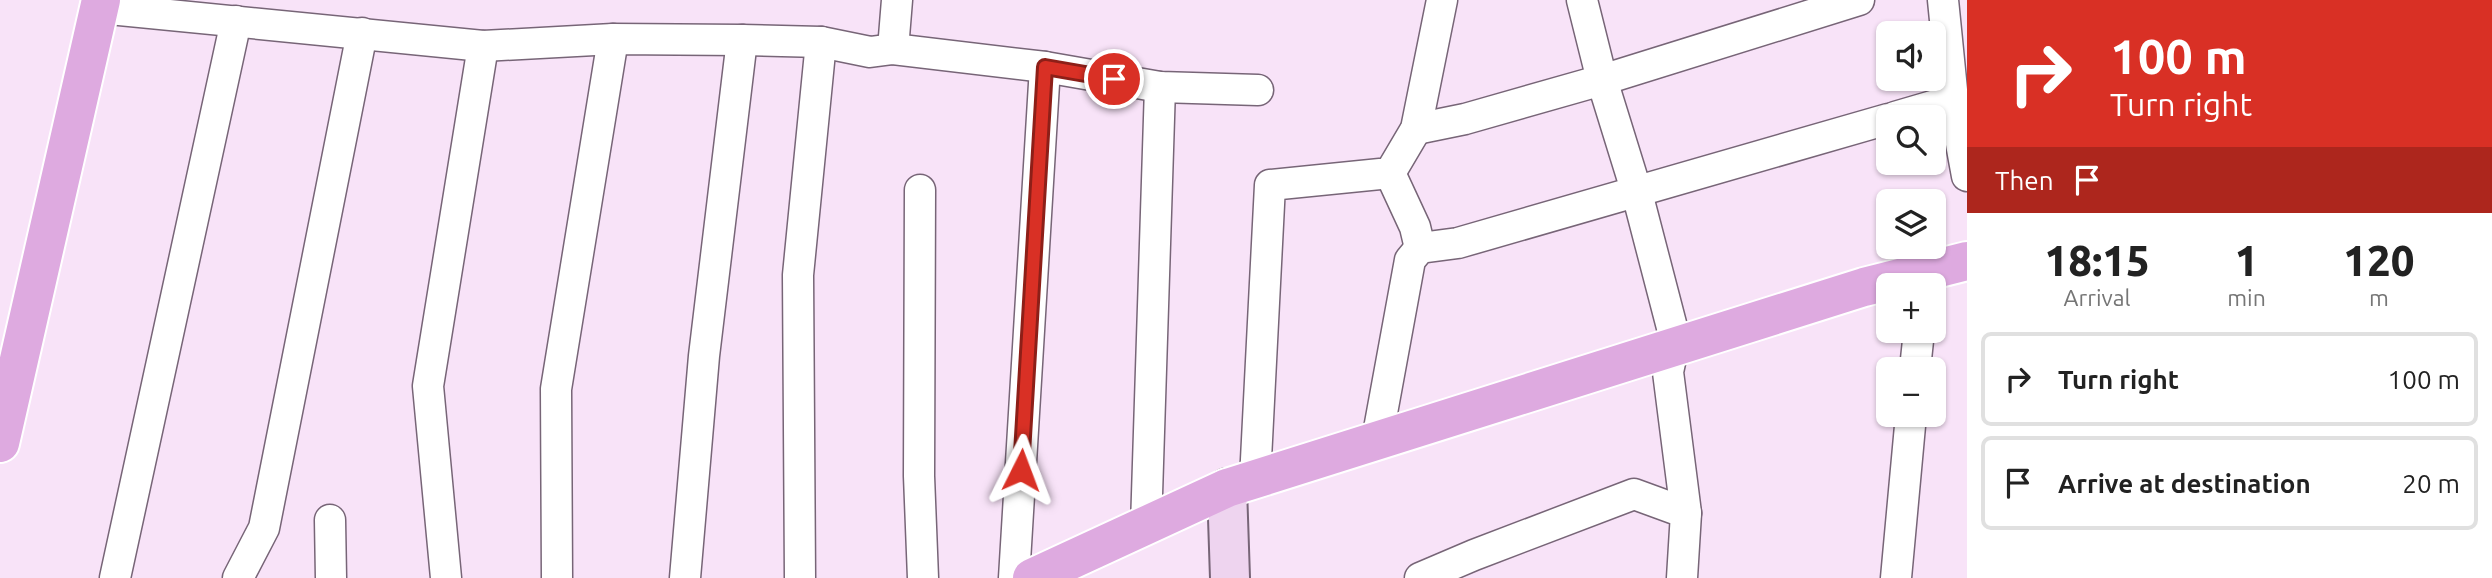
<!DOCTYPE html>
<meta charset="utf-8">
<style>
:root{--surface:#fff;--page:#f2f2f2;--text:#222;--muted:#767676;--line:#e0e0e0}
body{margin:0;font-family:Ubuntu,sans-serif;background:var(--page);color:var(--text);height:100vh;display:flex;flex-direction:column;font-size:26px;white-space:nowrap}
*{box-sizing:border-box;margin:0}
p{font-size:23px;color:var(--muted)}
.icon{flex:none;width:38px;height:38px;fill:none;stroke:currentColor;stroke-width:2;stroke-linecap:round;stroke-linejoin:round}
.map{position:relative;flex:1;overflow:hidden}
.panel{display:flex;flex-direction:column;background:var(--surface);width:525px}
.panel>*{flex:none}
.banner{background:#d93025;color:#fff;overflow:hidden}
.fabs{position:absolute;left:1876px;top:21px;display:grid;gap:14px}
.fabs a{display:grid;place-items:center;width:70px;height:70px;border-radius:10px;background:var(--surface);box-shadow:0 2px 5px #0004;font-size:35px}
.pin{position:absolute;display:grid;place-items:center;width:60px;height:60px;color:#fff;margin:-30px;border:4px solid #fff;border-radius:50%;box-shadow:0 2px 7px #0007}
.me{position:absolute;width:77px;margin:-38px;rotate:3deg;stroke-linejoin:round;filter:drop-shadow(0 0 5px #0008)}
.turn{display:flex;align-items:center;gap:24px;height:147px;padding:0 28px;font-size:32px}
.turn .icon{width:91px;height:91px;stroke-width:2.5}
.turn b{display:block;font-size:49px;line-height:60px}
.then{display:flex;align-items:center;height:66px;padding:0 28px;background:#0003;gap:14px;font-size:26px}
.eta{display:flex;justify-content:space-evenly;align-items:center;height:119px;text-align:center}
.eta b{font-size:42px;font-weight:800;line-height:49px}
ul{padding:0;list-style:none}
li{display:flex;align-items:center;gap:21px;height:94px;margin:0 14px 10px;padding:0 14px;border:4px solid var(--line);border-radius:10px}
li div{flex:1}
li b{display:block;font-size:26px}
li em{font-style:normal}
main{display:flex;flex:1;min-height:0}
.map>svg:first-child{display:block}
</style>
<main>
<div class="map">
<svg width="1967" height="578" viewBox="0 0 1967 578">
<rect width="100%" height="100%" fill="#f8e3f8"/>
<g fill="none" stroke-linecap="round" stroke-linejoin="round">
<defs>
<g id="street">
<path d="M 1582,0 L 1602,80 L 1637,193 L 1675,339 L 1668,372 L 1686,513"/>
<path d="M 1943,0 L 1953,100 L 1967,176"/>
<path d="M 99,8 L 483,46 L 613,39 L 742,40 L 821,42 L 870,52 L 893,49 L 1045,67 L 1160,87 L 1258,90"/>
<path d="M 893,49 L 897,0"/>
<path d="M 1895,117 L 1953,100"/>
<path d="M 1416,129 L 1465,119 L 1602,80 L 1859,0"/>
<path d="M 1390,173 L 1415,227 L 1420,248"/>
<path d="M 920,190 L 919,476 L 923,578"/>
<path d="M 1915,369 L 1919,331"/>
<path d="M 1377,440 L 1410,260 L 1420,248 L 1458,243 L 1888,119"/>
<path d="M 1255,479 L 1270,185 L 1390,173 L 1416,129 L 1442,0"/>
<path d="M 330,520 L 331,578"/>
<path d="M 1146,526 L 1160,87"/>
<path d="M 115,578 L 236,21"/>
<path d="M 238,578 L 264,528 L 362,33"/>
<path d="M 446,578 L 428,386 L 483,46"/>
<path d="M 557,578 L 556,389 L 613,39"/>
<path d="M 685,578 L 704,356 L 742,40"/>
<path d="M 800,578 L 798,275 L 821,42"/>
<path d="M 1014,578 L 1045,67"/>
<path d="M 1420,578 L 1474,555 L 1634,494 L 1686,513 L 1682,578"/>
<path d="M 1896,578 L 1911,415"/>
</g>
<path id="secondary" d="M 1227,488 L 1230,578"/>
<g id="primary">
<path d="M 0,443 L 101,0"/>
<path d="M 1032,578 L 1227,488 L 1864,287 L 1967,261"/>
</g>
</defs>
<use href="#street" stroke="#776577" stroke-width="33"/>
<use href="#secondary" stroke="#776577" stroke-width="42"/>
<use href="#primary" stroke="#fff" stroke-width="42"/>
<use href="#street" stroke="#fff" stroke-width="30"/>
<use href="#secondary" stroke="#eed4ef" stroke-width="38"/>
<use href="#primary" stroke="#deaae0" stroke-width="38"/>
</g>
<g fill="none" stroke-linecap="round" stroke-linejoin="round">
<defs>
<path id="route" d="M 1021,470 L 1045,67 L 1114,79"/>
</defs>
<use href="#route" stroke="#8d1f18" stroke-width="18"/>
<use href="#route" stroke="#d93025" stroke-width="12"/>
</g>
</svg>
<div class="fabs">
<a><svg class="icon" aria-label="sound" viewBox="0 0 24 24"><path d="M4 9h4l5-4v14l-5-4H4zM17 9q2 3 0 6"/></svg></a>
<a><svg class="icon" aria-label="search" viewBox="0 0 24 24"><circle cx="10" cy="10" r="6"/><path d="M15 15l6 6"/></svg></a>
<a><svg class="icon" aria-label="layers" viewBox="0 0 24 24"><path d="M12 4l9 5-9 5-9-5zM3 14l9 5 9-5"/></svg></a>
<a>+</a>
<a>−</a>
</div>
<div class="pin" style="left:1114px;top:79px;background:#d93025"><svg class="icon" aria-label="arrive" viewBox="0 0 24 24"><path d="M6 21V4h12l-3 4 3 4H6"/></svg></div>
<svg class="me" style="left:1021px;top:470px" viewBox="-20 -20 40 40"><path d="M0-17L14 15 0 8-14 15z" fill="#d93025" stroke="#fff" stroke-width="4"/></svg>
</div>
<section class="panel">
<div class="banner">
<div class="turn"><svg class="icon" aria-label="right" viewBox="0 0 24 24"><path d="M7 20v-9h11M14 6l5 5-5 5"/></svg><div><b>100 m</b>Turn right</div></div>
<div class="then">Then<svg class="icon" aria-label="arrive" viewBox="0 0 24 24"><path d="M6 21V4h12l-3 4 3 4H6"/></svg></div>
</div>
<div class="eta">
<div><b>18:15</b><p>Arrival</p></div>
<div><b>1</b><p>min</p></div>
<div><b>120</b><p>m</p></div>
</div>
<ul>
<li><svg class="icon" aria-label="right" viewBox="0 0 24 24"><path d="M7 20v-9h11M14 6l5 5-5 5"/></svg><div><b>Turn right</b></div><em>100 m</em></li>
<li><svg class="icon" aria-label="arrive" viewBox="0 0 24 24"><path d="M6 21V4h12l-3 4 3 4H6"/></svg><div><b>Arrive at destination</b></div><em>20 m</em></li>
</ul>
</section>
</main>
